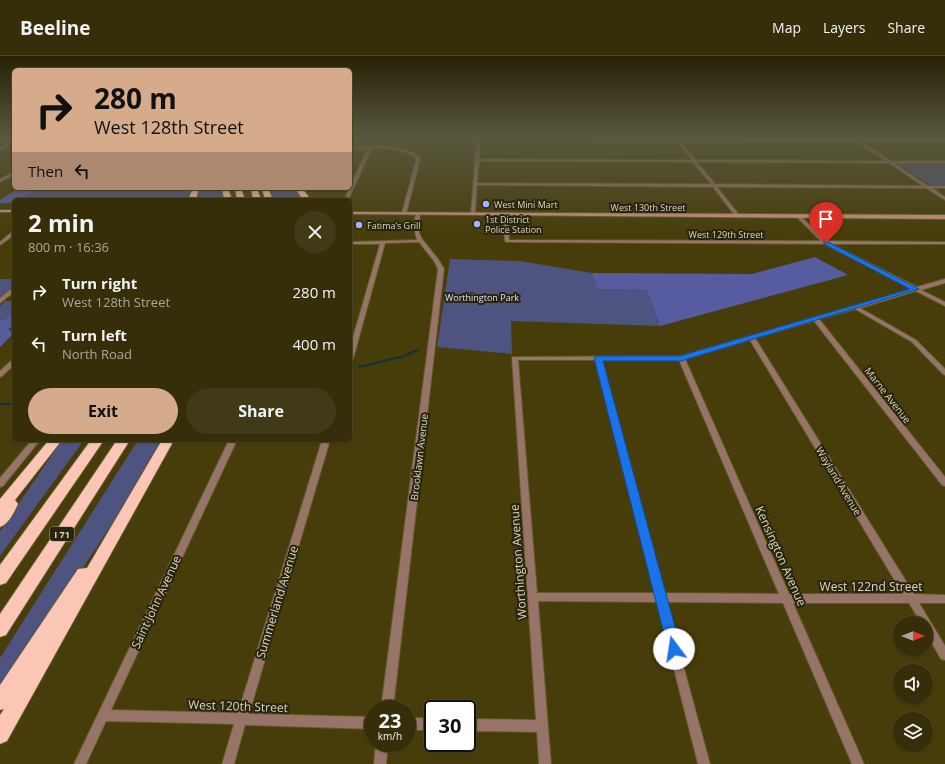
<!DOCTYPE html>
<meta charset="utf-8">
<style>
:root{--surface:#352e08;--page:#403a16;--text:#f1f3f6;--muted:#aaa89c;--line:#4f4a29;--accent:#d6ab8b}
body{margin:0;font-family:"Open Sans",sans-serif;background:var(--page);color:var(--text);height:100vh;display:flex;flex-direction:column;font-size:15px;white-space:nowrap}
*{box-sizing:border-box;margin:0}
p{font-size:13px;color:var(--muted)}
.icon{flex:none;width:22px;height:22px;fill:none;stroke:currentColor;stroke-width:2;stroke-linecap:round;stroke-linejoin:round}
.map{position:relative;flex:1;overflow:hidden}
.details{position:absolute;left:12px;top:142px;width:340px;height:244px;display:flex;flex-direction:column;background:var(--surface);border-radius:6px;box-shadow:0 1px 3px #0004,0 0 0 1px var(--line)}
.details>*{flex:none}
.top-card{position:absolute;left:12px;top:12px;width:340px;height:122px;border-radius:6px;box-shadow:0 1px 3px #0004,0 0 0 1px var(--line);background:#d6ab8b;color:#111;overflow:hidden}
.needle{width:26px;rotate:90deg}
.controls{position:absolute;left:893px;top:560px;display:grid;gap:8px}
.controls a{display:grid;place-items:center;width:40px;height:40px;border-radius:50%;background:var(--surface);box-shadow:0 1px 3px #0004,0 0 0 1px var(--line);font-size:20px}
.speed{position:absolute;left:364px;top:644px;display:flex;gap:8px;font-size:20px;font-weight:700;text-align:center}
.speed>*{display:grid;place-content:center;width:52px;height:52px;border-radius:50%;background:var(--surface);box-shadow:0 1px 3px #0004,0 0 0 1px var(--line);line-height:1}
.speed small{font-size:10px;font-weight:400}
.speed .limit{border:2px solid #111;border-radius:6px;background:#fff;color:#111}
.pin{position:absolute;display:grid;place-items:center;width:34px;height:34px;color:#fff;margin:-41px -17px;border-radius:50% 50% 50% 0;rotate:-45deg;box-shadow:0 0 4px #0007}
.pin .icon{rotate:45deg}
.me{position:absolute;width:44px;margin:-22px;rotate:346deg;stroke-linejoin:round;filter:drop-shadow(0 0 3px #0008)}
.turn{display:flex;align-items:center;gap:14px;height:84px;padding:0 16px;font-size:18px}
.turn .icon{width:52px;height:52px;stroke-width:2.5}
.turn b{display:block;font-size:28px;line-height:34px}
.then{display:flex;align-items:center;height:38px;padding:0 16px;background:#0003;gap:8px;font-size:15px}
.round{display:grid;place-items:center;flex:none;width:42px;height:42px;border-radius:21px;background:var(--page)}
.summary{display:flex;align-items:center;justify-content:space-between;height:68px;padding:0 16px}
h1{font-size:24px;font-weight:700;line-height:30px}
.primary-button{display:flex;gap:8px;margin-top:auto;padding:8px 16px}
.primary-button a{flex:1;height:46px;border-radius:24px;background:var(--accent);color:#111;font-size:16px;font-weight:700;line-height:46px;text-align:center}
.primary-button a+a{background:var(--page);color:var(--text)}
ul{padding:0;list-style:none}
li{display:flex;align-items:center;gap:12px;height:52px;padding:0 16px}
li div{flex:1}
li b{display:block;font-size:15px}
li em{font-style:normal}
header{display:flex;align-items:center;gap:24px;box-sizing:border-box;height:56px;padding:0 20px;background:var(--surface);border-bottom:1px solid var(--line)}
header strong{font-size:19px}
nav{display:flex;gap:22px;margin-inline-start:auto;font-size:14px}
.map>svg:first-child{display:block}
</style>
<header>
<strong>Beeline</strong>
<nav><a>Map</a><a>Layers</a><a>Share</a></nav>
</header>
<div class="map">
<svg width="945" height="708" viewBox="0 0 945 708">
<rect width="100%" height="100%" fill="#473d0a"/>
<g fill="#4e537f">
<path d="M 896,107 L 945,107 L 945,129 L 930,129 Z"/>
<path d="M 39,132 L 192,132 L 188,144 L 20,144 Z"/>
<path d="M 200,132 L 223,132 L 225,144 L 196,144 Z"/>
<path d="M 270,132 L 295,132 L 304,144 L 273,144 Z"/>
<path d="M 450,203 L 520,205 L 592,217 L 598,233 L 647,234 L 660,270 L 511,265 L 512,298 L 437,291 Z"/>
<path d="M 0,223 L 14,223 L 14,231 L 0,243 Z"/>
<path d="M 5,245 L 14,245 L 14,255 L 9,261 L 0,265 L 0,250 Z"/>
<path d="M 62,384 L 84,384 L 0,500 L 0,475 Z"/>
<path d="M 138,384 L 162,384 L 114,465 L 0,636 L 0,602 Z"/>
</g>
<g fill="#575ca1">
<path d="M 19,132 L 39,132 L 20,144 L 14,144 L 14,147 L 0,147 L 0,144 Z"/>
<path d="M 815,201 L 848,219 L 660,270 L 647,234 L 597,233 L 592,217 L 752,218 Z"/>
<path d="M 14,255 L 14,268 L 8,274 L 14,275 L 14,277 L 0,291 L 0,265 L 9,261 Z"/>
</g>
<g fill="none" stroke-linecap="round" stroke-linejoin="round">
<g stroke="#0f333c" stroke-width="2">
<path d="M 359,311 L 404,300 L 418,294"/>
<path d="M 0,348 L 14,348"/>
</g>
<defs>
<g id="street">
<path d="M 455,80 L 477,82 L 477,80 L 481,80 L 481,82 L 945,84 L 945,86 L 862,86 L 891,105 L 945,105 L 945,107 L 894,107 L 928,130 L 945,130 L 945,132 L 932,132 L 945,141 L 945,144 L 926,132 L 717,131 L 740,160 L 738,161 L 736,161 L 713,131 L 477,129 L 475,158 L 473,159 L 471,158 L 475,105 L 474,104 L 475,103 L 477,84 L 472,84 ZM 480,84 L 677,85 L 692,104 L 479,103 ZM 680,85 L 858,86 L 886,105 L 696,104 ZM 479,105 L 693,106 L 711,128 L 477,127 ZM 697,106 L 889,107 L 923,130 L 715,128 Z"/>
<path d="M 0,83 L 14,83 L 14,87 L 0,94 L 0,92 L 14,85 L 0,85 Z"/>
<path d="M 385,90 C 397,91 409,93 419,100 L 420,104 L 406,158 L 402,157 L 416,104 L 415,101 C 402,93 387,92 372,92 L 348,144 L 344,144 L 368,92 L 350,93 L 350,91 Z"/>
<path d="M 14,116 L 14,119 L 0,126 L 0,123 Z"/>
<path d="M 416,157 L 420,158 L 419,169 L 419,177 L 422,183 L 438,203 L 444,213 L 393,653 L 381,653 L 438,213 L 434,205 L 419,186 L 385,187 L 353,303 L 350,305 L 350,292 L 380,188 L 350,188 L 350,186 L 417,184 C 414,175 414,166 416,157 Z"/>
<path d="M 503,157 L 507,158 L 509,184 L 821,185 L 797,161 L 797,160 L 799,159 L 827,185 L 945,186 L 945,188 L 831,188 L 917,231 L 945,223 L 945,227 L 921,234 L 945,246 L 945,250 L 916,235 L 860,252 L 916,284 L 945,313 L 945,319 L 943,318 L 912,286 L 855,253 L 819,263 L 945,421 L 945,430 L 942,429 L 814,265 L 755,282 L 914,538 L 945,539 L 945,547 L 919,547 L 945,590 L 945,604 L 941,603 L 926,577 L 926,567 L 921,567 L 909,547 L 793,547 L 864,708 L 852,708 L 783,547 L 666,546 L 710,708 L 698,708 L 657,546 L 538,545 L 551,708 L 539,708 L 537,676 L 467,675 L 467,663 L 536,664 L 512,302 L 513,301 L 681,300 L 912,233 L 824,188 L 507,186 L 505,185 ZM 750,284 L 903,538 L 789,538 L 685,303 ZM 518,304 L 595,304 L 655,537 L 537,537 ZM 602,304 L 679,304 L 779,538 L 664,537 Z"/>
<path d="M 12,176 L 14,176 L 14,179 L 0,189 L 0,186 Z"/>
<path d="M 14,231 L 14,236 L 0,247 L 0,242 Z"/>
<path d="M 14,303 L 14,309 L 2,320 L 0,321 L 0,315 L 12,304 Z"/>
<path d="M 32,384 L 40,384 L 3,430 L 0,431 L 0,422 Z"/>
<path d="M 229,384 L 237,384 L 111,654 L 238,657 L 322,384 L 330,384 L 249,658 L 373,661 L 373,673 L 245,669 L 234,708 L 222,708 L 234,668 L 106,665 L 86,708 L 74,708 Z"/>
<rect x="407" y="662" width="26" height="12"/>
<path d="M 376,687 L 388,687 L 386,708 L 374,708 Z"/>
</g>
<g id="secondary">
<rect x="0" y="154" width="14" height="2"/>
<path d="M 350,156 L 945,159 L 945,163 L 350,158 Z"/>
</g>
<g id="highway">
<path d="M 193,132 L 199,132 L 196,144 L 188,144 Z"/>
<path d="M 222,132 L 228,132 L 232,144 L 224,144 Z"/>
<path d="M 235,132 L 241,132 L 245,144 L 237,144 Z"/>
<path d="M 251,132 L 257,132 L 261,144 L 253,144 Z"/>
<path d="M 262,132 L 268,132 L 273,144 L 265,144 Z"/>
<path d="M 295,132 L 302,132 L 311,144 L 303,144 Z"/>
<path d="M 49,384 L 62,384 L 15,444 L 18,448 C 14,456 9,468 0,471 L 0,443 Z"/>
<path d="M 91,384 L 104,384 L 6,527 L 0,529 L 0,509 Z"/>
<path d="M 117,384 L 130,384 L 6,579 L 0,581 L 0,558 Z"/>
<path d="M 162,384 L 174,384 L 7,685 L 0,688 L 0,659 L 4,653 L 0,654 L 0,629 L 78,513 L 87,512 Z"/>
</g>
</defs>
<use href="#street" stroke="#62592a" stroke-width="2"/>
<use href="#secondary" stroke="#62592a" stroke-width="2"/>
<use href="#highway" stroke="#62592a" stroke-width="2"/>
<use href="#street" fill="#987368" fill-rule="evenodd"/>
<use href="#secondary" fill="#c9917f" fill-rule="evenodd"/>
<use href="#highway" fill="#fbc6b5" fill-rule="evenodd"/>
</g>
<linearGradient id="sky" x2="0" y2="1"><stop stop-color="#272206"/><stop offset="0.45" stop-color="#58573e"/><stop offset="1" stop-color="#58573e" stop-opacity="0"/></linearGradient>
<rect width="945" height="179" fill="url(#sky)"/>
<path fill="#1a73e8" stroke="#114b97" d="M 826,185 L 919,233 L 681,305 L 603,305 L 681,593 L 679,598 L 674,600 L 670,598 L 668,593 L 594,302 L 598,300 L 680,300 L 910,233 L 824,188 L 824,185 Z"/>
<g fill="#a7b1fc" stroke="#282410" stroke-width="1.5">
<circle cx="486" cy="148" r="4"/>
<circle cx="477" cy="168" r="4"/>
<circle cx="359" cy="169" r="4"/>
</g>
<g text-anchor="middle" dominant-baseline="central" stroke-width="4" stroke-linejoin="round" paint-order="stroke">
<g font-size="9" fill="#dcd8be" stroke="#282410" text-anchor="start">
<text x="494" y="148">West Mini Mart</text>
<text x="485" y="163">1st District<tspan x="485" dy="10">Police Station</tspan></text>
<text x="367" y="169">Fatima’s Grill</text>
</g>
<g font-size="9" fill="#dcd8be" stroke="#282410">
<text x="648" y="151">West 130th Street</text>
<text x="726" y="178">West 129th Street</text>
</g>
<g font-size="9" fill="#dde1f5" stroke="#282410">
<text x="482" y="241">Worthington Park</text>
</g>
<rect fill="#282410" stroke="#a6a28a" stroke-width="1" x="50" y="471" width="24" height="14" rx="3"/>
<g font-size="9" font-weight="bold" fill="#dcd8be">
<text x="62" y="478">I 71</text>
</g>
<g font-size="10" fill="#dcd8be" stroke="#282410">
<text transform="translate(888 339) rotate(52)">Marne Avenue</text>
<text transform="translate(419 401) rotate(-83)">Brooklawn Avenue</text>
<text transform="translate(839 425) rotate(59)">Wayland Avenue</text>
</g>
<g font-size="12" fill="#dcd8be" stroke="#282410">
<text transform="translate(781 500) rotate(66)">Kensington Avenue</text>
<text transform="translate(518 506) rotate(-94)">Worthington Avenue</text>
<text x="871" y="530">West 122nd Street</text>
<text transform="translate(156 546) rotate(-65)">Saint John Avenue</text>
<text transform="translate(277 546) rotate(-73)">Summerland Avenue</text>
<text transform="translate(238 650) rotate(2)">West 120th Street</text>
</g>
</g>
</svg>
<div class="controls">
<a><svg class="needle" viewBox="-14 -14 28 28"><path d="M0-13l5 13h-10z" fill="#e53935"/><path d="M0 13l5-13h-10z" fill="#aaa89c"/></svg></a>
<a><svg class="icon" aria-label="sound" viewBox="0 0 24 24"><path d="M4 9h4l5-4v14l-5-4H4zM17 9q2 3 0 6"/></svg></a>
<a><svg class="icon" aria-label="layers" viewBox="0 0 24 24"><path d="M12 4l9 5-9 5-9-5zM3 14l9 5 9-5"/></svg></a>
</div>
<div class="speed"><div>23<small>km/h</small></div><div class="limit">30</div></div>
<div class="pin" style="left:826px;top:187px;background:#d93025"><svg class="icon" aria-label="arrive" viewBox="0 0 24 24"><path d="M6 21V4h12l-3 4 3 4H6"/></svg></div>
<svg class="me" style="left:674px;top:593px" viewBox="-20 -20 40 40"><circle r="19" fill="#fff"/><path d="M0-13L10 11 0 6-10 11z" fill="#1a73e8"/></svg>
<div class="top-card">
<div class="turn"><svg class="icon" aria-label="right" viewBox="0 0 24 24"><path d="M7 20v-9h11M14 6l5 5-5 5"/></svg><div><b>280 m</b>West 128th Street</div></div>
<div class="then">Then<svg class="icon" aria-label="left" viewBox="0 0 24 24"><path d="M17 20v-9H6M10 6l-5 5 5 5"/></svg></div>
</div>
<section class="details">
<div class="summary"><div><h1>2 min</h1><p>800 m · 16:36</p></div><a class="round"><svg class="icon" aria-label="close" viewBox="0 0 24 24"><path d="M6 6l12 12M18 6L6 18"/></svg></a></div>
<ul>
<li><svg class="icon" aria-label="right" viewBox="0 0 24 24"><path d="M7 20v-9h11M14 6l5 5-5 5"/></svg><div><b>Turn right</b><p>West 128th Street</p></div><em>280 m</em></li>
<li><svg class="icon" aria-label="left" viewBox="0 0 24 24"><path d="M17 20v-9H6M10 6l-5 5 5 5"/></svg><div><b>Turn left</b><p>North Road</p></div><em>400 m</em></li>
</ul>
<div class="primary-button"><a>Exit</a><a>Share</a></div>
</section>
</div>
